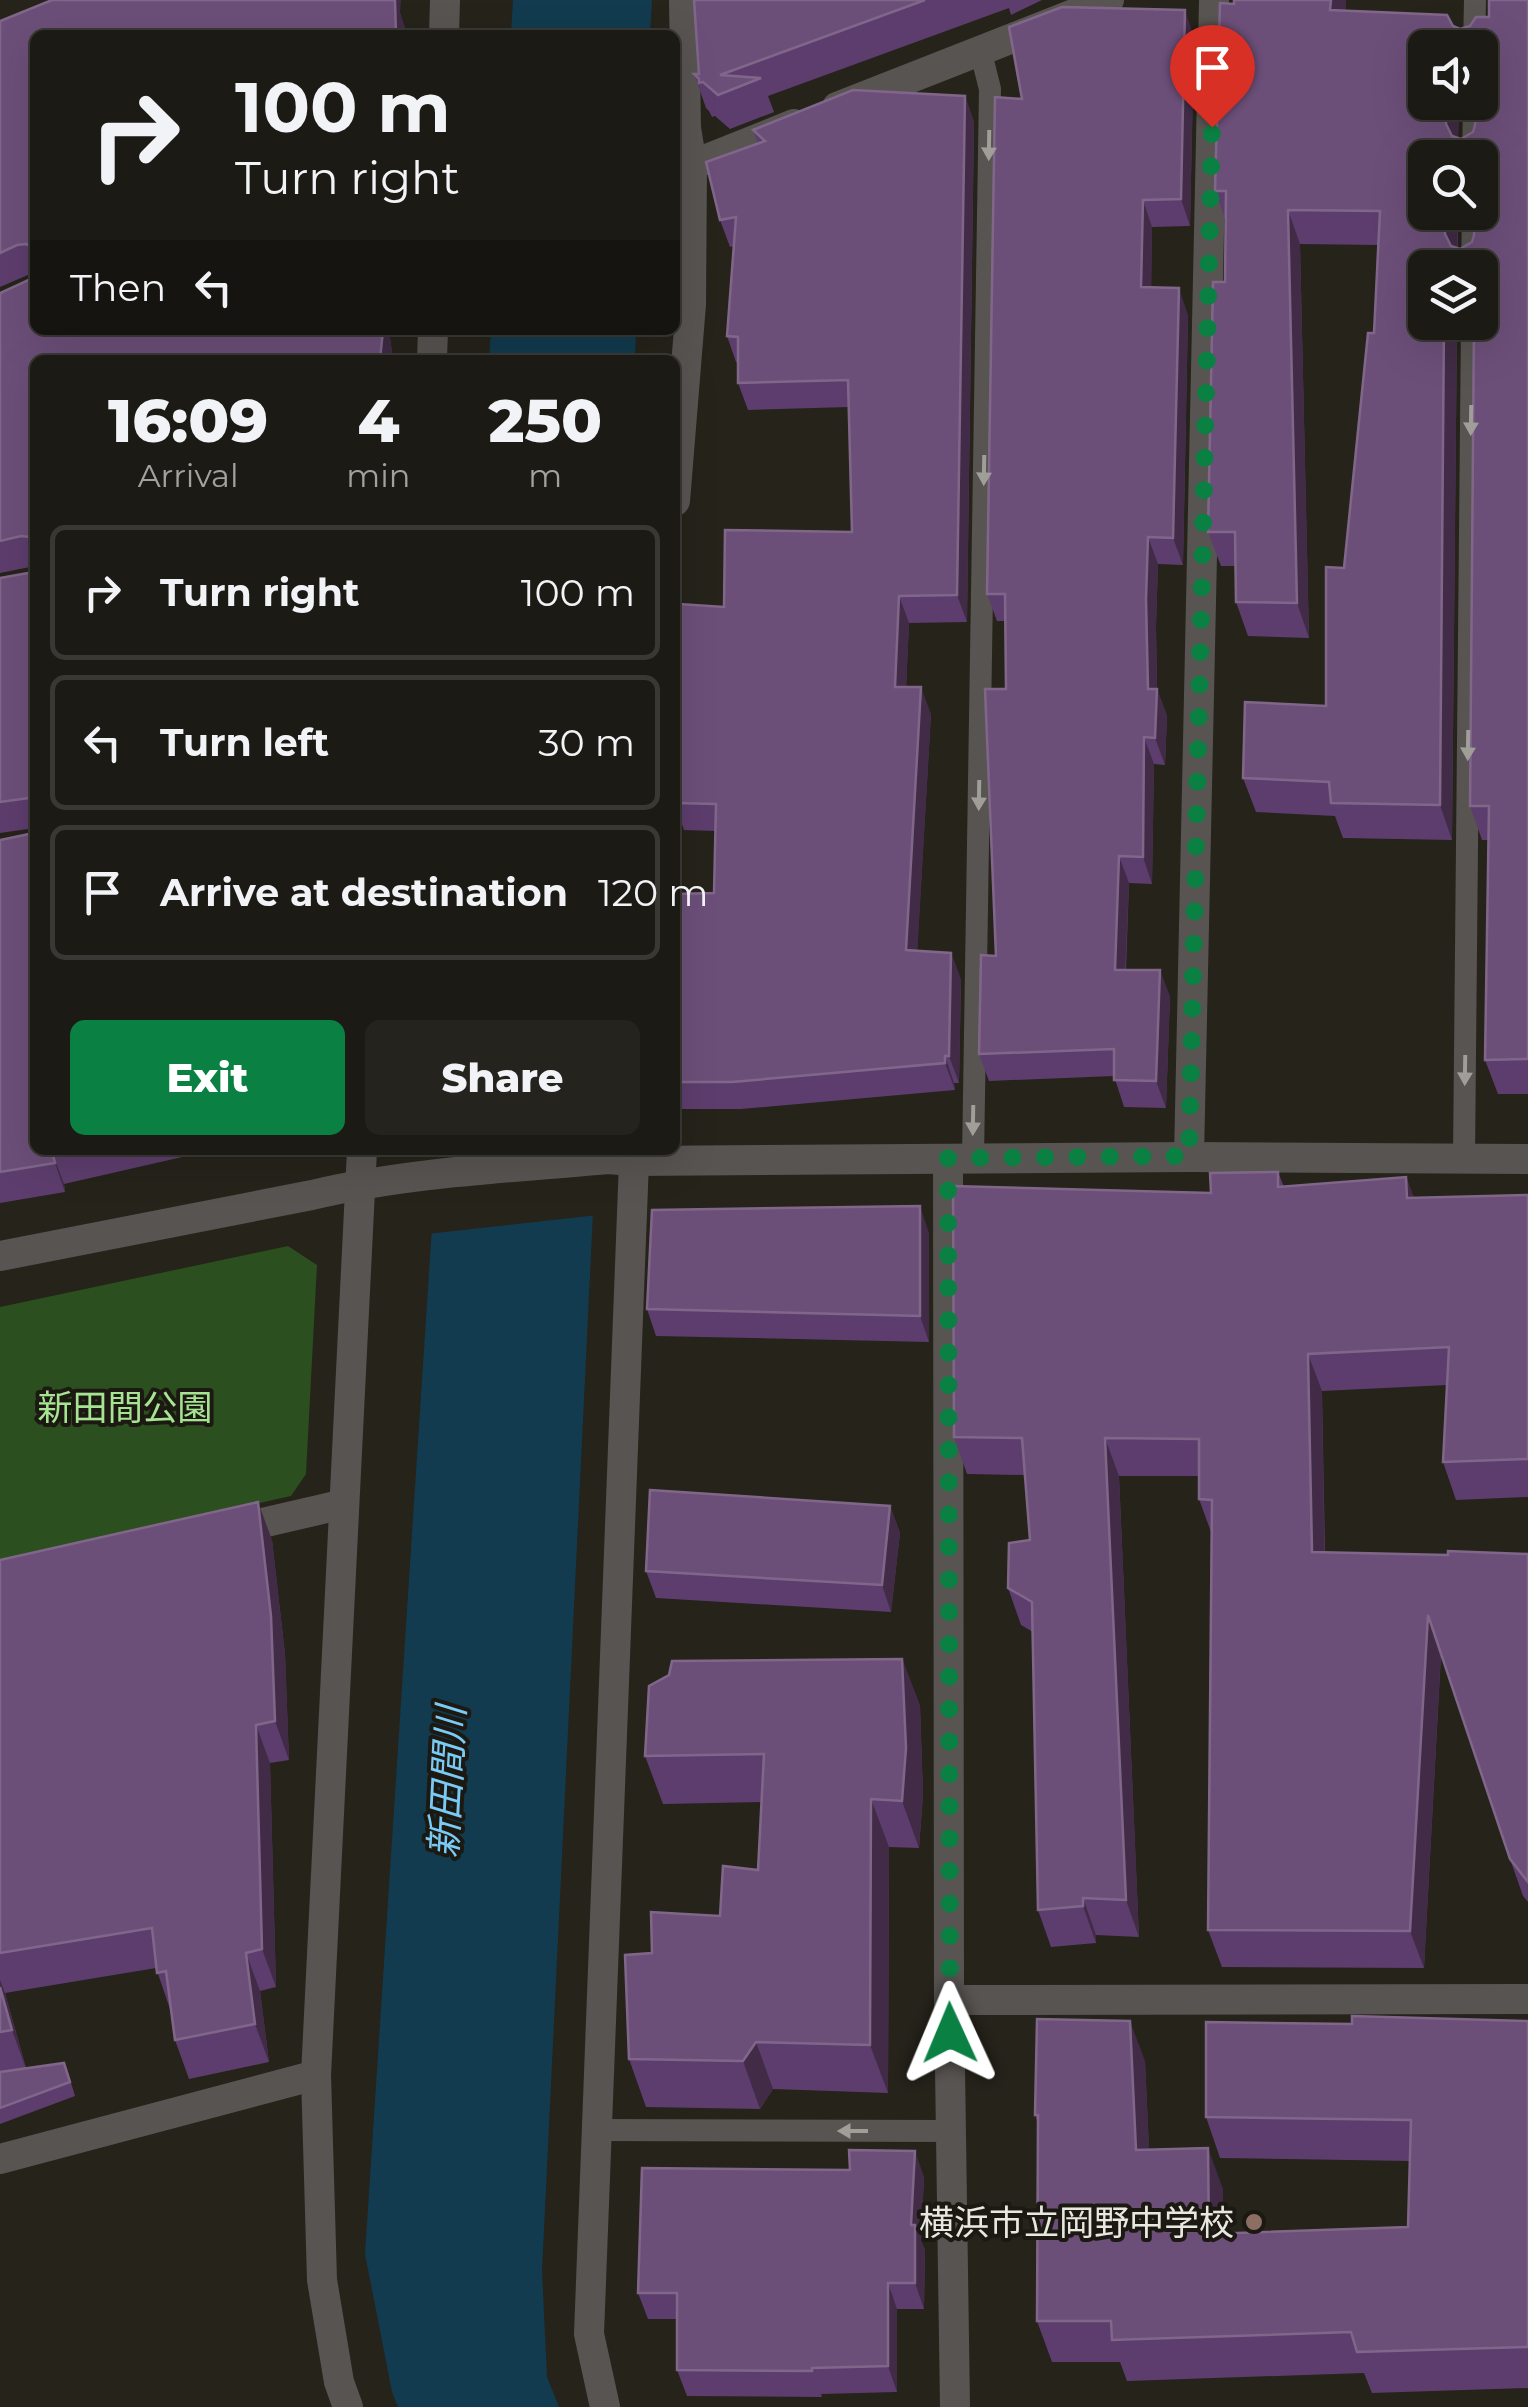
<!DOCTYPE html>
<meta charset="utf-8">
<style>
:root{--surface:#1c1a14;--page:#25231d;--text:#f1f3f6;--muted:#a0a1a0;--line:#3a3834;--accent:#0b8043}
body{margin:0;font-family:Montserrat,"Noto Sans JP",sans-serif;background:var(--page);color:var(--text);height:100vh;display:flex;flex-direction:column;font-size:38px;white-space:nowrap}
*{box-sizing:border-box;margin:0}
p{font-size:32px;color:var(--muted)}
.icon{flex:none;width:55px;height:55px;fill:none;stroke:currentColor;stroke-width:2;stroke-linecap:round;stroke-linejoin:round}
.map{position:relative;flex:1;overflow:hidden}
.sheet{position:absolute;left:30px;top:355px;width:650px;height:800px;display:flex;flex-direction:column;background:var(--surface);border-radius:15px;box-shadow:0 10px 40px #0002,0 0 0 2px var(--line)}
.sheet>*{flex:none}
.top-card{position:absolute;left:30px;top:30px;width:650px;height:305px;border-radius:15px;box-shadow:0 10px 40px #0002,0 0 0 2px var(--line);background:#1c1a14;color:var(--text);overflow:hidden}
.tools{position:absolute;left:1408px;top:30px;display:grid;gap:20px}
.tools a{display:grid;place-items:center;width:90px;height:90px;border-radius:15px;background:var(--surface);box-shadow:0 10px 40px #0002,0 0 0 2px var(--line);font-size:50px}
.pin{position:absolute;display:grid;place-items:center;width:85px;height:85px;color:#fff;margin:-102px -42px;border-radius:50% 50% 50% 0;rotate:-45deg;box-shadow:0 0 10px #0007}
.pin .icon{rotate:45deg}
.me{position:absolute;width:110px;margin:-55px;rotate:359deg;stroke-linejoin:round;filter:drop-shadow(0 0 8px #0008)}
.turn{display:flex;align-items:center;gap:35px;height:210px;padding:0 40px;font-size:45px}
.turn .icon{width:130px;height:130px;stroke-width:2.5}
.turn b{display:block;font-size:70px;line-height:85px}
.then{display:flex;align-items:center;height:95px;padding:0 40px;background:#0003;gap:20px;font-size:38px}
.eta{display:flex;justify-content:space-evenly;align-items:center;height:170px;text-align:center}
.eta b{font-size:60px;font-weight:800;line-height:70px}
.action{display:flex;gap:20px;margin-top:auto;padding:20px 40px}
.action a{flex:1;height:115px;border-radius:15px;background:var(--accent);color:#fff;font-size:40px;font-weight:800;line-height:115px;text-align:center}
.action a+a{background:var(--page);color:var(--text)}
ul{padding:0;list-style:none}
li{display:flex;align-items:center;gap:30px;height:135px;margin:0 20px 15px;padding:0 20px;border:5px solid var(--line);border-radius:15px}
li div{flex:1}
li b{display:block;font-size:38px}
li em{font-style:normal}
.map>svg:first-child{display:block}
</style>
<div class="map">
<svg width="1528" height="2407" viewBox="0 0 1528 2407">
<rect width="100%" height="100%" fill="#25231a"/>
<path fill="#2b4f1e" d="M 288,1246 L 317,1265 L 306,1474 L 291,1496 L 0,1560 L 0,1307 Z"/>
<g fill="#123b4f">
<path d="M 513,0 L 652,0 L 650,35 L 511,35 Z"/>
<path d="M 491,330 L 636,330 L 635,360 L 489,360 Z"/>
<path d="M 437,1150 L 596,1150 L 542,2271 L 547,2377 L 559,2407 L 398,2407 L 392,2392 L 365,2254 Z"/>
</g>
<path fill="#25231a" d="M 432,1150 L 601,1150 L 598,1215 L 427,1234 Z"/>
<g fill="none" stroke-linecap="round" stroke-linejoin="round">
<g stroke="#585451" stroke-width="22">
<path d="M 1474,48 L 1475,0"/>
<path d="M 1473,158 L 1474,102"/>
<path d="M 1472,268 L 1473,212"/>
<path d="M 973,1159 L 990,89 L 980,49"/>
<path d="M 1464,1159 L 1472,322"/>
<path d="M 597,2130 L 951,2131"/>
</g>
<g stroke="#585451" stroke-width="30">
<path d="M 837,107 L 1109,0"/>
<path d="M 692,165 L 794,124"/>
<path d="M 675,501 L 691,304 L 692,165 L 686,128 L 684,0"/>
<path d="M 1189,1157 L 1214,0"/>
<path d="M 948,1159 L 949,2000 L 955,2407"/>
<path d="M 227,1531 L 344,1504"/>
<path d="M 949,2000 L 1528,1999"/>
<path d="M 0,2159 L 316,2075"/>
</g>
<g stroke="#585451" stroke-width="30">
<path d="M 444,35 L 445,0"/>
<path d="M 432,360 L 433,330"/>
<path d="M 0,1256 L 312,1195 C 409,1172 509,1168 608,1159 L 634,1161 L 1189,1157 L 1528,1159"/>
<path d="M 348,2407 L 339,2382 L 322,2280 L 316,2075 L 362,1150"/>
<path d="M 605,2407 L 589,2334 L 634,1161"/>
</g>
</g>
<g fill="#5d3d6d" fill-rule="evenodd">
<path d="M 694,0 L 1042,0 L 1011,15 L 1009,8 L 768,96 L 774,112 L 730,129 L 715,116 L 712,117 L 709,111 L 706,108 L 694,74 L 699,74 Z"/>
<path d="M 1234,0 L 1346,0 L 1345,11 L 1453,26 L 1460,29 L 1470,26 L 1528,0 L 1528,1094 L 1498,1094 L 1485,1060 L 1489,840 L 1482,840 L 1470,806 L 1480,268 L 1425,268 L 1425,322 L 1457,322 L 1452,840 L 1343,838 L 1335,816 L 1256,812 L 1243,778 L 1326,706 L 1374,333 L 1378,245 L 1300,244 L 1309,638 L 1248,636 L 1236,602 L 1235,566 L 1221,566 L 1208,532 L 1225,282 L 1225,219 L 1215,191 ZM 1425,48 L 1480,48 L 1475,125 L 1473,132 L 1461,139 L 1458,138 L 1459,102 L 1425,102 ZM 1425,158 L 1480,158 L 1474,235 L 1472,242 L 1460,249 L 1458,248 L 1458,212 L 1425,212 Z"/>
<path d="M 400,13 L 407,35 L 35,35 L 35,274 L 28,275 L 0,287 L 0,21 Z"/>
<path d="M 1194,37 L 1190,226 L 1152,227 L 1151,287 L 1188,315 L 1183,565 L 1158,564 L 1156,626 L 1157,689 L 1167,716 L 1165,765 L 1154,764 L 1152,884 L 1129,883 L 1126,970 L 1170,996 L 1166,1108 L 1124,1107 L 1114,1076 L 989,1081 L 979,1054 L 996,956 L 1006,689 L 1005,621 L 997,621 L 987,594 L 1022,99 Z"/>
<path d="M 965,96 L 974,122 L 967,622 L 909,623 L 906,687 L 931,714 L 917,951 L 951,953 L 961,980 L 959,1083 L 954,1083 L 955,1090 L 741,1109 L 675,1109 L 675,894 L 714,893 L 716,831 L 684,830 L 675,805 L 679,746 L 677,741 L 724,607 L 852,532 L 849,407 L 748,410 L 738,383 L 738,363 L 736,362 L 727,336 L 734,246 L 730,247 L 720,220 L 758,144 L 753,130 Z"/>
<path d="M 0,293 L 35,330 L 389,330 L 393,360 L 35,360 L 35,566 L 0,573 Z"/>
<path d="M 35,570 L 35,828 L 0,833 L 0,578 L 28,573 Z"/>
<path d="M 0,840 L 35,1150 L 213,1150 L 64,1184 L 65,1192 L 0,1203 Z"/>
<path d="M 1278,1172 L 1284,1187 L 1406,1177 L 1414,1198 L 1528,1195 L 1528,1497 L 1456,1500 L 1443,1462 L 1447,1385 L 1322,1391 L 1325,1552 L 1448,1555 L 1528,1554 L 1528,1902 L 1523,1896 L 1510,1859 L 1441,1655 L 1424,1968 L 1222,1967 L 1208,1930 L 1211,1532 L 1199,1499 L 1199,1476 L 1119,1476 L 1139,1937 L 1096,1935 L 1096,1943 L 1051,1947 L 1038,1910 L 1033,1632 L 1021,1625 L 1008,1588 L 1030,1540 L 1025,1475 L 967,1474 L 954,1437 L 1211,1193 Z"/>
<path d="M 929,1233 L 929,1342 L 656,1336 L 647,1309 Z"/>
<path d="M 890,1506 L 900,1533 L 891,1612 L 656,1598 L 646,1571 Z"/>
<path d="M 272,1540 L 285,1654 L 289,1760 L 270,1763 L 276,1987 L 260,1991 L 269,2062 L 189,2079 L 175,2040 L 171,2012 L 156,1968 L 5,1993 L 26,2068 L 69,2076 L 75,2096 L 0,2124 L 0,1560 Z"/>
<path d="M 902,1659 L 920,1706 L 923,1795 L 919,1848 L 889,1847 L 888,2093 L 773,2089 L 760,2109 L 646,2107 L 629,2059 L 652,1953 L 720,1916 L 758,1870 L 762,1802 L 663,1804 L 645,1756 Z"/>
<path d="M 1528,2021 L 1528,2388 L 1372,2393 L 1364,2373 L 1127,2381 L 1120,2362 L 1052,2362 L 1037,2321 L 1038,2123 L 1035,2115 L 1145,2061 L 1149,2149 L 1223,2189 L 1223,2234 L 1408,2227 L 1410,2161 L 1220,2158 L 1206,2117 L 1352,2024 Z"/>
<path d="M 924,2177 L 921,2241 L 925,2250 L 924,2309 L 897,2309 L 897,2392 L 821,2394 L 822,2397 L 687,2396 L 677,2370 L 677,2319 L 648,2319 L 638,2293 Z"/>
</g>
<g fill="#412b46">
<path d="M 394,0 L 401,0 L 400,13 L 407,35 L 396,35 Z"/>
<path d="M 1331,0 L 1346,0 L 1343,44 L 1330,10 Z"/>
<path d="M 1185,10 L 1194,37 L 1190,226 L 1181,199 Z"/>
<path d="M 965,96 L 974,122 L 967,622 L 957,595 Z"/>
<path d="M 1446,102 L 1459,102 L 1458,158 L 1446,124 Z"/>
<path d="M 1143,200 L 1152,227 L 1151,314 L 1141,287 Z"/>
<path d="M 1288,210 L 1300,244 L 1309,638 L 1297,603 Z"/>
<path d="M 1445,212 L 1458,212 L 1457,268 L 1445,234 Z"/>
<path d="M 1179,288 L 1188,315 L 1183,565 L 1173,538 Z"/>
<path d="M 1444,322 L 1457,322 L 1452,840 L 1440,805 Z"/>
<path d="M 383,330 L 389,330 L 393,360 L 380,360 Z"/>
<path d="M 1148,537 L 1158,564 L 1156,626 L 1157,691 L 1157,689 L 1167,716 L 1165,765 L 1155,738 L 1148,689 L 1146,599 Z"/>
<path d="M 899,596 L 909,623 L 905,714 L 895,687 Z"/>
<path d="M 921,687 L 931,714 L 916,977 L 906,950 Z"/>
<path d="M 1144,737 L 1154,764 L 1152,884 L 1143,857 Z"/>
<path d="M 1119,856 L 1129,883 L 1124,997 L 1115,970 Z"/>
<path d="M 951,953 L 961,980 L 959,1083 L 949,1056 Z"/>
<path d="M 1160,970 L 1170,996 L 1166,1108 L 1156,1081 Z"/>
<path d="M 945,1056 L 954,1083 L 955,1090 L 945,1063 Z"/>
<path d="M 53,1155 L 64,1184 L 65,1192 L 55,1163 Z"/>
<path d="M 1406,1177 L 1420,1214 L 1407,1198 Z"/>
<path d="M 920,1206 L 929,1233 L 929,1342 L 920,1316 Z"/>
<path d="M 1308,1354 L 1322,1391 L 1325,1589 L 1312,1552 Z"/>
<path d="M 1105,1438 L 1119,1476 L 1139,1937 L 1126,1900 Z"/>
<path d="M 258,1502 L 272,1540 L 285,1654 L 289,1760 L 275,1721 Z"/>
<path d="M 890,1506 L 900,1533 L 891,1612 L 882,1585 Z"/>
<path d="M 1428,1615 L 1441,1652 L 1424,1968 L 1410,1931 Z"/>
<path d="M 902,1659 L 920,1706 L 923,1795 L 919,1848 L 902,1801 Z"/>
<path d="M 256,1725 L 270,1763 L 276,1987 L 262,1949 Z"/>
<path d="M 871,1799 L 889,1847 L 888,2093 L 870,2045 Z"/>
<path d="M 1083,1898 L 1096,1935 L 1096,1943 L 1083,1906 Z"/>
<path d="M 246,1953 L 260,1991 L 269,2062 L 255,2024 Z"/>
<path d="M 0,1980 L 5,1993 L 26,2069 L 12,2030 L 0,1987 Z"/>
<path d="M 1130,2021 L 1145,2061 L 1151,2190 L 1136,2150 Z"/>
<path d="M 756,2042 L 773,2089 L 760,2109 L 743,2061 Z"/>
<path d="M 1208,2148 L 1223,2189 L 1224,2275 L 1209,2234 Z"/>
<path d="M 915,2151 L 924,2177 L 921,2241 L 925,2250 L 924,2309 L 915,2283 L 911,2225 Z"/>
<path d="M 888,2283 L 897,2309 L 897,2392 L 888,2366 Z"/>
</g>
<g fill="#6c4f79" stroke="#80678a" stroke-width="2.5" fill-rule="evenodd">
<path d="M 52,0 L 395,0 L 396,35 L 35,35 L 35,248 L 26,244 L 17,245 L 0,253 L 0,21 Z"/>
<path d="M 694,0 L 925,0 L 720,75 L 761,78 L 718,95 L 703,82 L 699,83 L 699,79 L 694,74 L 699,74 Z"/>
<path d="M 1234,0 L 1331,0 L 1330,10 L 1447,15 L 1453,26 L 1460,29 L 1470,26 L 1476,17 L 1489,17 L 1489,0 L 1528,0 L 1528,1059 L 1485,1060 L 1489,806 L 1470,806 L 1474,322 L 1480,322 L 1480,268 L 1425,268 L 1425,322 L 1444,322 L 1440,805 L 1331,803 L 1329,782 L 1243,778 L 1245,702 L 1326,706 L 1326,567 L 1344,568 L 1368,333 L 1374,333 L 1380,211 L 1288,210 L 1297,603 L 1236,602 L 1235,532 L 1208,532 L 1213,282 L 1225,282 L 1226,191 L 1215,191 L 1220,3 L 1234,4 ZM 1425,48 L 1480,48 L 1480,102 L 1476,102 L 1475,125 L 1473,132 L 1461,139 L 1452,136 L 1446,124 L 1446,102 L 1425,102 ZM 1425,158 L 1480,158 L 1480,212 L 1475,212 L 1474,235 L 1472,242 L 1460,249 L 1451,246 L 1445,234 L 1445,212 L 1425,212 Z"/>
<path d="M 1062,7 L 1185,10 L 1181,199 L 1143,200 L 1141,287 L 1179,288 L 1173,538 L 1148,537 L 1146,599 L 1148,689 L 1157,689 L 1155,738 L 1144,737 L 1143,857 L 1119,856 L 1115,970 L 1160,970 L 1156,1081 L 1114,1080 L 1114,1049 L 979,1054 L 981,955 L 996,956 L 985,689 L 1006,689 L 1005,594 L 987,594 L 995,97 L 1022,99 L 1009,27 Z"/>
<path d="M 853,90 L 965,96 L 957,595 L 899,596 L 895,687 L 921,687 L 906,950 L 951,953 L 949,1056 L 945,1056 L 945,1063 L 732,1082 L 675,1082 L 675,894 L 714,893 L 716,804 L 675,803 L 679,741 L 677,741 L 680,604 L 724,607 L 725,530 L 852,532 L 848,380 L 738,383 L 738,337 L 727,336 L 736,217 L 720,220 L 706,162 L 765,141 L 753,130 Z"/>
<path d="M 35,277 L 35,330 L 383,330 L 380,360 L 35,360 L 35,541 L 30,537 L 21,536 L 0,541 L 0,293 Z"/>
<path d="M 35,570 L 35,801 L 29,798 L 0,802 L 0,578 L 28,573 Z"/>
<path d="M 35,831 L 35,1150 L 74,1150 L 53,1155 L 55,1163 L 0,1172 L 0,840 L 29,834 Z"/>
<path d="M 1278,1172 L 1278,1187 L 1406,1177 L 1407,1198 L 1528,1195 L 1528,1459 L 1443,1462 L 1449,1347 L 1308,1354 L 1312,1552 L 1448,1555 L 1448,1551 L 1528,1554 L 1528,1882 L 1510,1859 L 1428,1615 L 1410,1931 L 1208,1930 L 1212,1500 L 1199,1499 L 1199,1439 L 1105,1438 L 1126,1900 L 1083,1898 L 1083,1906 L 1038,1910 L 1032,1602 L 1008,1588 L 1009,1543 L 1030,1540 L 1022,1438 L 954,1437 L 953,1186 L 1211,1193 L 1210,1173 Z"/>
<path d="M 920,1206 L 920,1316 L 647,1309 L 652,1210 Z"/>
<path d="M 650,1490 L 890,1506 L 882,1585 L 646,1571 Z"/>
<path d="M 258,1502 L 271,1616 L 275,1721 L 256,1725 L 262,1949 L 246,1953 L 255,2024 L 175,2040 L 166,1971 L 157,1973 L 152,1928 L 0,1953 L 0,1560 Z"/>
<path d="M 902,1659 L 906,1748 L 902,1801 L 871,1799 L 870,2045 L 756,2042 L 743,2061 L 629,2059 L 625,1955 L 652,1953 L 651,1912 L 720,1916 L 723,1866 L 758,1870 L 764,1754 L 645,1756 L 649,1686 L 669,1675 L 672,1661 Z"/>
<path d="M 0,1987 L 12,2030 L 0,2032 Z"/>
<path d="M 1352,2016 L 1528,2021 L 1528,2347 L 1357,2352 L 1351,2332 L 1112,2340 L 1111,2321 L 1037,2321 L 1038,2115 L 1035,2115 L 1037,2019 L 1130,2021 L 1136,2150 L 1208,2148 L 1209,2234 L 1408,2227 L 1411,2120 L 1206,2117 L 1206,2022 L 1352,2024 Z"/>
<path d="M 64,2063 L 70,2082 L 0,2108 L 0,2072 Z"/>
<path d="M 849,2150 L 915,2151 L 911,2225 L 915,2225 L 915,2283 L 888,2283 L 888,2366 L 812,2368 L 812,2371 L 677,2370 L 677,2293 L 638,2293 L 642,2168 L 850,2170 Z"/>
</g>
<defs><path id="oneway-solid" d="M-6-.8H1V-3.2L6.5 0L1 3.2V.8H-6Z" transform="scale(2.5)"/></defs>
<g fill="#a09e99">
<use href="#oneway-solid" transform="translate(989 145) rotate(91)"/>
<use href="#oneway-solid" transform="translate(1471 420) rotate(91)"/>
<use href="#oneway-solid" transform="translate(984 470) rotate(91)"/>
<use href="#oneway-solid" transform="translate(1468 745) rotate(91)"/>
<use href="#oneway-solid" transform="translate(979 795) rotate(91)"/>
<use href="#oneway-solid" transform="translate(1465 1070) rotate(91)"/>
<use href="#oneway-solid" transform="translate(973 1120) rotate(91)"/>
<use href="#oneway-solid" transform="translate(853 2131) rotate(-180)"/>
</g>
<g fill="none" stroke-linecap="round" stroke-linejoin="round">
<path stroke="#0b8043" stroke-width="18" stroke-dasharray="0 32.4" d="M 950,2033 L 948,1158 L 1189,1156 L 1212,127"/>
</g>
<circle fill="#8d6e63" stroke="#1b1911" stroke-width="4" cx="1254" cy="2222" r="10"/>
<g text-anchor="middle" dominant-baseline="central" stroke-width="8" stroke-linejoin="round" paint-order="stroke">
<g font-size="35" fill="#a6e392" stroke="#1b1911">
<text x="125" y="1407">新田間公園</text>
</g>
<g font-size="35" fill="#e8e7e1" stroke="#1b1911" text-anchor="end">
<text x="1234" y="2222">横浜市立岡野中学校</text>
</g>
<g font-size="38" font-style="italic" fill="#7acaf6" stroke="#1b1911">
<text transform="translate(447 1782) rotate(-87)">新田間川</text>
</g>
</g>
</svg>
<div class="tools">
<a><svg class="icon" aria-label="sound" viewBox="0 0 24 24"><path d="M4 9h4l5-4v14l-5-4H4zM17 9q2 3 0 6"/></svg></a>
<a><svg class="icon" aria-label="search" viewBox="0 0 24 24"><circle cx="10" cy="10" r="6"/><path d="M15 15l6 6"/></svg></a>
<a><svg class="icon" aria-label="layers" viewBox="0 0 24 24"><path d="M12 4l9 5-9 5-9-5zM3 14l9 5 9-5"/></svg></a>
</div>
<div class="pin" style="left:1212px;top:127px;background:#d93025"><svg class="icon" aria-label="arrive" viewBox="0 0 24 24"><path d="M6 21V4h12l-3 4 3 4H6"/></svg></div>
<svg class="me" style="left:950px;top:2033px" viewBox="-20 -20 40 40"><path d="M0-17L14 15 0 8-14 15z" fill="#0b8043" stroke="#fff" stroke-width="4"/></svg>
<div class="top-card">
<div class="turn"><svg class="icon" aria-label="right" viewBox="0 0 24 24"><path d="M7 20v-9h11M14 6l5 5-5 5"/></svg><div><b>100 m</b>Turn right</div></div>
<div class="then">Then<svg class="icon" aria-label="left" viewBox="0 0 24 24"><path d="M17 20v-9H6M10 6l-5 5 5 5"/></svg></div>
</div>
<section class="sheet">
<div class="eta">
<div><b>16:09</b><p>Arrival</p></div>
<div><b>4</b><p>min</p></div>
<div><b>250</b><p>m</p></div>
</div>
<ul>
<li><svg class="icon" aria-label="right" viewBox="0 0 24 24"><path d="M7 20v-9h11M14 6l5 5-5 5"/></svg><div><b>Turn right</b></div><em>100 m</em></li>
<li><svg class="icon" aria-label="left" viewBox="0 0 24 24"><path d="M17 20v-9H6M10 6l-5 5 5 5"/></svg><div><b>Turn left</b></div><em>30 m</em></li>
<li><svg class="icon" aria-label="arrive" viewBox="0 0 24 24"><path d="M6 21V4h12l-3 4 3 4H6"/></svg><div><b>Arrive at destination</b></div><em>120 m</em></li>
</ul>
<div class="action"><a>Exit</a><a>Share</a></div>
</section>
</div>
